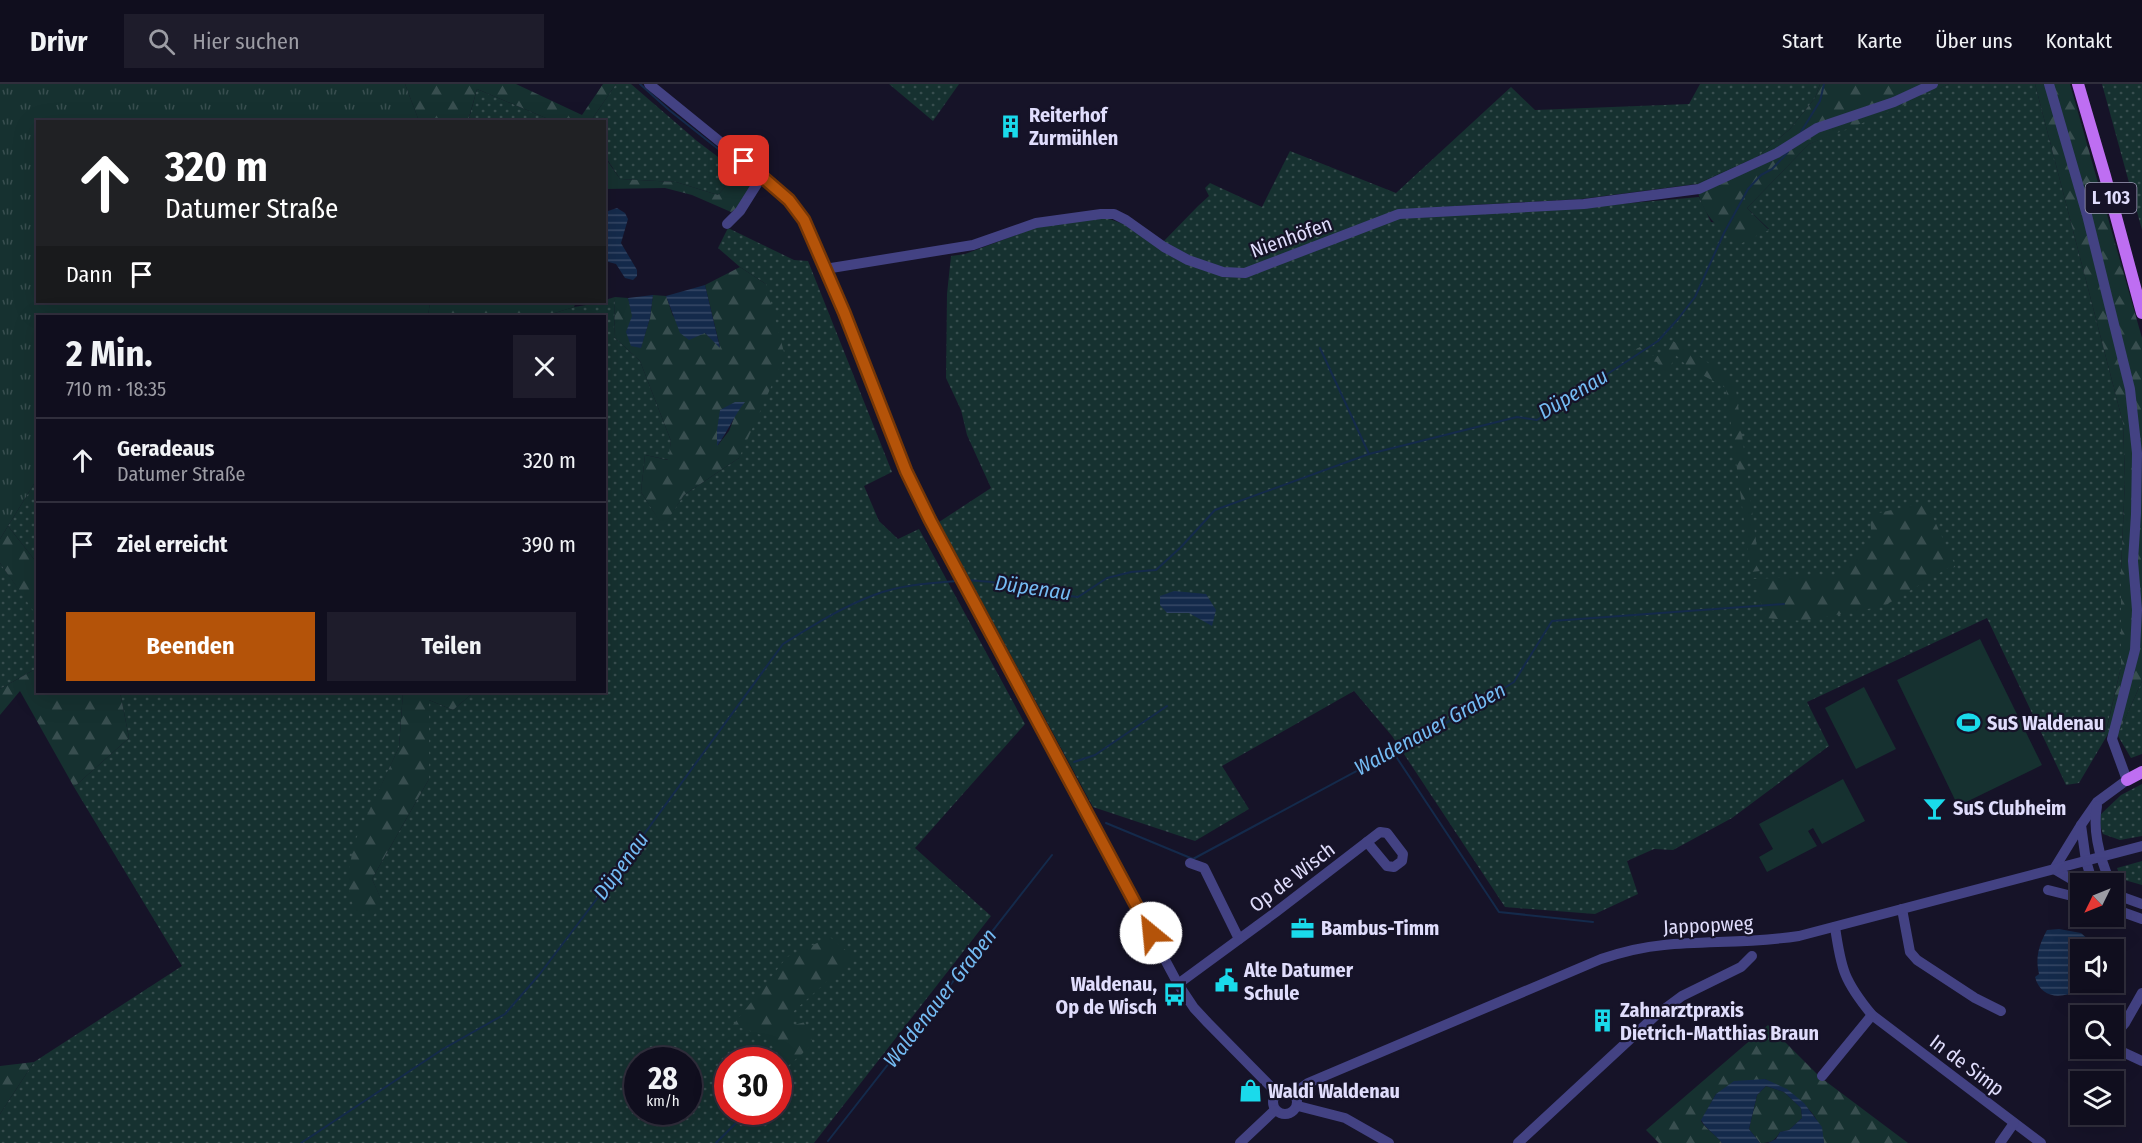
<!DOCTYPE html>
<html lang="de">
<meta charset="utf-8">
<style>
:root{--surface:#100e1e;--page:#1e1c2b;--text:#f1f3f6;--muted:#9c9ca4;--line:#302e3c;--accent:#b45309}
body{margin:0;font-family:"Fira Sans Condensed",sans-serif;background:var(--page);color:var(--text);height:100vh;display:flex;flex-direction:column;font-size:22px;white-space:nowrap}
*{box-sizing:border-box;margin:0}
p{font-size:20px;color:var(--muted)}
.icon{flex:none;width:33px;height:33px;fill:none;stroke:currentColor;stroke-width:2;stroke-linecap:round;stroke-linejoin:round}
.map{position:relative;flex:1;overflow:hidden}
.drawer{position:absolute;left:36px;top:231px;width:570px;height:378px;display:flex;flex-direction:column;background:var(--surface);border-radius:0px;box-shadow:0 6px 24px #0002,0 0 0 2px var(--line)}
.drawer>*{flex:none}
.guide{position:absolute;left:36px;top:36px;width:570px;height:183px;border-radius:0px;box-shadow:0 6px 24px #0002,0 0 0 2px var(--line);background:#202124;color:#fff;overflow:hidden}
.needle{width:39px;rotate:227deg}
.tools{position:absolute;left:2070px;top:789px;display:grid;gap:12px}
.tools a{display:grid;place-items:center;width:54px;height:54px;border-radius:0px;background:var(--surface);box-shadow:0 6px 24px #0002,0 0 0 2px var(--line);font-size:30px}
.speed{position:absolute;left:624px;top:963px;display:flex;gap:12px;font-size:30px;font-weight:700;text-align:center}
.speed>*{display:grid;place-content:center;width:78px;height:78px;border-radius:50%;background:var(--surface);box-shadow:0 6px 24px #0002,0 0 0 2px var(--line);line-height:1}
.speed small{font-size:15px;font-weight:400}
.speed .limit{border:9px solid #d22;background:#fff;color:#111}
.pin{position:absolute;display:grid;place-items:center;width:51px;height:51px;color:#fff;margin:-26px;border-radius:12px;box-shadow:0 3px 9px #0006}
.me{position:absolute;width:66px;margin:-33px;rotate:332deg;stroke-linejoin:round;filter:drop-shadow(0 0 4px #0008)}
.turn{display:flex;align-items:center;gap:21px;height:126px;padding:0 30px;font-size:27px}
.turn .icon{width:78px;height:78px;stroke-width:2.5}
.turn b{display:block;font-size:42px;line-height:51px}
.then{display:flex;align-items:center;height:57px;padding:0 30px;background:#0003;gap:12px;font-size:22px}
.round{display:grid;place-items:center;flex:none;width:63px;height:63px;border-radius:0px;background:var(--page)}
.headline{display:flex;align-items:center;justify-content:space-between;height:102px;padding:0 30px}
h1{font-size:36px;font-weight:700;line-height:45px}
.action{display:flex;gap:12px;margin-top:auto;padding:12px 30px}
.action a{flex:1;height:69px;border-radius:0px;background:var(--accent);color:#fff;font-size:24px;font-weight:700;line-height:69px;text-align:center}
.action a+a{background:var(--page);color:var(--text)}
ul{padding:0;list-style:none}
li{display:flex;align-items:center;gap:18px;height:84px;padding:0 30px;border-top:2px solid var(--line)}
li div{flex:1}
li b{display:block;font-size:22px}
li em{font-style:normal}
header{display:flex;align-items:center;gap:36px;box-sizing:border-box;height:84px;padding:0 30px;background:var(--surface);border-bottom:2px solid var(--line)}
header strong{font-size:28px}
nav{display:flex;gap:33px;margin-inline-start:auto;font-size:21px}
.search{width:420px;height:54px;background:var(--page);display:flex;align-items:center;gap:15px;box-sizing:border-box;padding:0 21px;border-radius:0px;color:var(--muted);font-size:22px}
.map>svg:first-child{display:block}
</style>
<header>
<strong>Drivr</strong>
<div class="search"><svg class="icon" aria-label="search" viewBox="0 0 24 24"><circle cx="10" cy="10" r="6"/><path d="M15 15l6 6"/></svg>Hier suchen</div>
<nav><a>Start</a><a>Karte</a><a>Über uns</a><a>Kontakt</a></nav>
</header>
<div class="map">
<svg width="2142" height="1059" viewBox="0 0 2142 1059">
<defs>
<pattern id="grass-dots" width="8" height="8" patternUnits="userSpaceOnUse" patternTransform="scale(1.5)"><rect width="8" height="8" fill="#163130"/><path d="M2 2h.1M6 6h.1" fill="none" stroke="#384e4f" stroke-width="1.8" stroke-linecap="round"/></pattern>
<pattern id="forest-firs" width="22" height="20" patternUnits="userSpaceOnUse" patternTransform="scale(1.5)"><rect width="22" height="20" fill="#163130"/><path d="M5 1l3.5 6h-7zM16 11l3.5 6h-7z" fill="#384e4f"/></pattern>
<pattern id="park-tufts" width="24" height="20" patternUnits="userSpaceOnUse" patternTransform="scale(1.5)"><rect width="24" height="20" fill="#163130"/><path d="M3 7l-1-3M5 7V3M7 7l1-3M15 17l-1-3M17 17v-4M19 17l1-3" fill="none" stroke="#384e4f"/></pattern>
<pattern id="water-rules" width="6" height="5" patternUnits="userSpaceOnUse" patternTransform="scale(1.5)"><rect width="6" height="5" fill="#142a4b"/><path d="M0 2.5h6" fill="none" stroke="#364866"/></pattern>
</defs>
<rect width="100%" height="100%" fill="#161328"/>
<g fill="url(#grass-dots)" fill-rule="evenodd">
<path d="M 616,0 L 631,0 L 697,57 L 738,88 L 718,111 L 676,98 L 620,95 L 605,72 L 604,38 L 590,38 Z"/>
<path d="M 889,0 L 959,0 L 933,37 Z"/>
<path d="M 1700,0 L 1820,0 L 1815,14 L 1790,45 L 1757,73 L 1696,100 L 1581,115 L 1456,122 L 1586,123 L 1699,113 L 1711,138 L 1769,145 L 1747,124 L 1809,60 L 1949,0 L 2035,0 L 2123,339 L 2125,395 L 2121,487 L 2121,583 L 2107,643 L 2119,648 L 2142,597 L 2142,670 L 2131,674 L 2118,652 L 2108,650 L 2079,699 L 2066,701 L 1987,534 L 1807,618 L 1829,662 L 1732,734 L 1673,766 L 1654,765 L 1627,777 L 1638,810 L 1595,830 L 1505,823 L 1392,652 L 1354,607 L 1222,682 L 1249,725 L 1195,757 L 1093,723 L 939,438 L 991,404 L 967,351 L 961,326 L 946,294 L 947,210 L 951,172 L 965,170 L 1037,143 L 1098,131 L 1132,143 L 1161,160 L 1198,122 L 1209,112 L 1205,104 L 1210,99 L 1262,123 L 1290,67 L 1396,109 L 1511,3 L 1535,26 L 1689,20 Z"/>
<path d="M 2102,0 L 2142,0 L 2142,146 Z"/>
<path d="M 477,5 L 553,37 L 479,38 L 478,35 L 468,38 Z"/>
<path d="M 728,144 L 794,176 L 808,177 L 892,388 L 864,402 L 879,437 L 898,455 L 919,445 L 1025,640 L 915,764 L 991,832 L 814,1059 L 0,1059 L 0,1030 L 34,978 L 182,882 L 74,703 L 129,654 L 120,608 L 403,608 L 399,663 L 355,759 L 383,820 L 372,795 L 429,695 L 429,616 L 453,626 L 474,608 L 604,608 L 604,232 L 545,232 L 574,223 L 604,218 L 605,216 L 615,213 L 614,253 L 640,277 L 671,357 L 669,376 L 645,371 L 641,408 L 663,442 L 684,411 L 739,374 L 766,200 L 740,183 L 718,164 ZM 638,976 L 688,976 L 688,1028 L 638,1028 ZM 728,976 L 778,976 L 778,1028 L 728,1028 Z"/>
<path d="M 37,395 L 37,479 L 8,442 Z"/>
<path d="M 0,479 L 38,532 L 37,584 L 0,605 Z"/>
<path d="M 2142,700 L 2142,752 L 2120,756 L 2103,750 L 2100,741 L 2100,731 L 2121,711 Z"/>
<path d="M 2142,777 L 2142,801 L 2121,795 L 2117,784 Z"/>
</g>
<g fill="url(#forest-firs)" fill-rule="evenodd">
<path d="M 405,0 L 516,0 L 582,31 L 603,0 L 616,0 L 590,38 L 553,37 L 477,5 L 468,37 L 419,37 Z"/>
<path d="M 1820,0 L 1949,0 L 1870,36 L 1809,60 L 1747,124 L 1769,146 L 1740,160 C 1715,141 1703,133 1696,100 L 1757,73 L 1790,45 L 1815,14 Z"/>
<path d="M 2035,0 L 2070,0 L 2142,254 L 2142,597 L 2119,648 L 2107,644 L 2121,583 L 2121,487 L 2125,395 L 2123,339 Z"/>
<path d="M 604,72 L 620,95 L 676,98 L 718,111 L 738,88 L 752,99 L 739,123 L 731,128 L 692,111 L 665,104 L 605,105 Z"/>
<path d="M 740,183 L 766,200 L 785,272 L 739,374 L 684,411 L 663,443 L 641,408 L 645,371 L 668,376 L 671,357 L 640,277 L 614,253 L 615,213 L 628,214 L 641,263 L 650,234 L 653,211 L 666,212 L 673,232 L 705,249 L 720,263 L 705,201 ZM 736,329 L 729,347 L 718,361 L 717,346 Z"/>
<path d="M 430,218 L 576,218 L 574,223 L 545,232 L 428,232 Z"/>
<path d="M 1673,257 L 1693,268 L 1735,298 L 1760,487 L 1751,488 L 1726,304 L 1688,283 L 1676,271 L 1666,291 L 1657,278 L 1634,274 L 1630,268 L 1640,263 L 1648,272 L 1660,272 Z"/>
<path d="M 1926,418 L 1956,483 L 1948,484 L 1884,522 L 1803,537 L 1766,534 L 1753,495 L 1835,491 L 1872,459 L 1870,431 Z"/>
<path d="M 8,442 L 37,479 L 37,532 L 0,479 L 0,455 Z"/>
<path d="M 37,584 L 38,608 L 120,608 L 129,654 L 74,703 L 20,607 L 0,631 L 0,605 Z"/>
<path d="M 403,608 L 474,608 L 453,626 L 429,616 L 429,695 L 372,795 L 383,820 L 372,833 L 354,826 L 347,797 L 354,759 L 399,663 Z"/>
<path d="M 830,853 L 854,873 L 794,927 L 787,943 L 805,938 L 813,960 L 788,982 L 764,952 L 733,941 L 787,873 Z"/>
<path d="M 1768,941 L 1820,993 L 1908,1059 L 1824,1059 C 1820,1023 1793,1012 1765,995 L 1716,1010 L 1701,1037 C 1707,1046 1715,1050 1722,1059 L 1659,1059 L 1646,1046 Z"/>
<path d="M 34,978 L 0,1030 L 0,982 Z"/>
<path d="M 1766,1002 L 1784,1008 L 1801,1024 L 1802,1034 L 1789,1046 L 1780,1048 C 1775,1057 1770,1059 1760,1059 L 1749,1045 L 1757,1011 Z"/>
</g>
<path fill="url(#park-tufts)" d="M 0,0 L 405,0 L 419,37 L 38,38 L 38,218 L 430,218 L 428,232 L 38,232 L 37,395 L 0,455 Z"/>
<g fill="#163130">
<path d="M 1980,555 L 2042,681 L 1958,722 L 1897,596 Z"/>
<path d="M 1864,603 L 1896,665 L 1856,685 L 1825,624 Z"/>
<path d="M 1843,695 L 1865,737 L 1822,760 L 1813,744 L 1808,747 L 1817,762 L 1767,788 L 1759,773 L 1773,765 L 1759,740 Z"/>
</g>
<g fill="url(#water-rules)">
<path d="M 617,124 L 625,129 L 628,135 L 621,159 L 637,186 L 637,192 L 633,196 L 625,194 L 616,180 L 605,177 L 605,128 Z"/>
<path d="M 705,201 L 720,264 L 705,249 L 689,256 L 680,249 L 666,212 Z"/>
<path d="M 653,211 L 650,234 L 641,264 L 631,262 L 626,248 L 632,232 L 628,214 Z"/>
<path d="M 735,318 L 745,318 C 734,331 728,348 717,362 L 717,346 L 720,326 Z"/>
<path d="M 1174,507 L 1206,510 L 1216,526 L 1212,542 L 1189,529 L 1167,529 L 1160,521 L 1160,512 Z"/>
<path d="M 2059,845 L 2081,849 L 2092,859 L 2091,865 L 2080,866 L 2082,899 L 2079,906 C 2061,915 2041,915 2035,893 L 2039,890 C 2035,873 2039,861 2047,846 Z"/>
<path d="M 1765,995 L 1787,1005 L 1804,1019 L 1822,1043 L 1824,1059 L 1768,1059 L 1776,1055 L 1780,1048 L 1789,1046 L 1802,1034 L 1801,1024 L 1784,1008 L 1766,1002 L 1757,1011 L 1749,1045 L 1760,1059 L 1722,1059 C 1715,1050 1707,1046 1701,1036 L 1716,1010 L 1734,997 Z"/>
</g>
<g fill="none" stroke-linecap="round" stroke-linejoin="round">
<g stroke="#142a4b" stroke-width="2">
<path d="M 640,0 L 669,26 L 751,91"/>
<path d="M 1801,48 L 1820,17 L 1824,0"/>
<path d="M 1320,264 L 1369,370"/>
<path d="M 966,496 L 992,498 L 1033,508 L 1078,513 L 1107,494 L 1131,488 L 1156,486 L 1181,463 L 1215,426 L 1369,370 L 1517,333 L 1537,336 L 1658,257 L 1678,235 L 1695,213 L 1724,149 L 1748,105 L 1761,91 L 1772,85 L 1788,68"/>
<path d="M 1393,668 L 1499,828 L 1593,838"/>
<path d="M 1074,678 L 1095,671 L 1167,622"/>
<path d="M 1106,739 L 1193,775 L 1457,633 L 1514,598 L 1552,537 L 1784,520"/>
<path d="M 1101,768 L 1121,804"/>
<path d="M 828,1057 L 1052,771"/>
<path d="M 301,1059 L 443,965 L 505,930 L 539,891 L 593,820 L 783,560 C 812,542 842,523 874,511 C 899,501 930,499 957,497"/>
<path d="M 716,1059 L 747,1028"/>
</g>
<g stroke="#434283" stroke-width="10">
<path d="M 649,0 L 771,99 L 789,116 L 808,145 L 844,228 L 906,387 L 930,436 L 1178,900 L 1194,924 L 1208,939 L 1277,1009"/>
<path d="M 2049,0 L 2087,131 L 2130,305 L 2137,369 L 2136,430 L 2133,477 L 2137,526 L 2135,566 L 2112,655 L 2127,696 L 2097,718 L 2081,741 L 2086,777 L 2093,800"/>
<path d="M 727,140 L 740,127 L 762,92"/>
<path d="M 825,185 L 973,161 L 1036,139 L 1101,130 L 1114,130 L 1126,136 L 1164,163 L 1188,176 L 1223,188 L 1245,189 L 1399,130 L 1584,120 L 1699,105 L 1777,69 L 1817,44 L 1894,18 L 1933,0"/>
<path d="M 2097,722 C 2092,748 2100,775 2111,800"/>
<path d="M 1380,748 L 1387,749 L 1403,770 L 1402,777 L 1394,783 L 1387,782 L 1367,758 Z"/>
<path d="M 1190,779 L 1204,784 L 1239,855"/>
<path d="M 2054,785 L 2081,741"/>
<path d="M 2054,785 L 2071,795 L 2084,800"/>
<path d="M 2048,806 L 2080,814"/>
<path d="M 2114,810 L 2142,820"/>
<path d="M 1902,825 L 1910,868 L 1917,876 L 1975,914 L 2001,927"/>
<path d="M 2114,825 L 2142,835"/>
<path d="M 1835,843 C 1841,885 1844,897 1872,931 L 2041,1059"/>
<path d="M 1178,900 L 1276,828 L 1367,758"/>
<path d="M 2114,952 L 2125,939 L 2142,909"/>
<path d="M 2114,964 L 2142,977"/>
<path d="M 1822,992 L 1872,931"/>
<circle cx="1285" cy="1018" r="12"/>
<path d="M 1294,1009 L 1308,999 L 1601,875 C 1622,868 1642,863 1664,861 C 1709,857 1754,859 1799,852 L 2142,762"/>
<path d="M 1298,1022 L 1345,1034 L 1389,1059"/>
<path d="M 1240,1059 L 1275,1026"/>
<path d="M 1518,1059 L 1655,932 L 1682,912 L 1741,883 L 1752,872"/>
<path d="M 2000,1059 L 2014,1039"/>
</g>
<g stroke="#be6ef2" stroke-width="12">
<path d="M 2078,0 L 2105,92 L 2142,229"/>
<path d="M 2127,696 L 2142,688"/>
</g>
</g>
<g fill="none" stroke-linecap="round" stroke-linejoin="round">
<defs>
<path id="route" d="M 744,77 L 789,116 L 804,136 L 844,228 L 906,387 L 930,436 L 1151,849"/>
</defs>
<use href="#route" stroke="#753606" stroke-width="15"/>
<use href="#route" stroke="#b45309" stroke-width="10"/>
</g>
<defs>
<symbol id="building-bare" viewBox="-9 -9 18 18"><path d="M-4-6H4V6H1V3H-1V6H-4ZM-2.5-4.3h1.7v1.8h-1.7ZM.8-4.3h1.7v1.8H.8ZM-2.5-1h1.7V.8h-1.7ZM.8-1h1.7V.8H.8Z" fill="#1adaeb" stroke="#161328" stroke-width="2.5" paint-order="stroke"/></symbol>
<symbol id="stadium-bare" viewBox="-9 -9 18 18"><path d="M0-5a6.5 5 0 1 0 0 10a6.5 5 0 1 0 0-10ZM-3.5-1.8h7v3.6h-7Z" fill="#1adaeb" stroke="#161328" stroke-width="2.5" paint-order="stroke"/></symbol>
<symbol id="bar-bare" viewBox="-9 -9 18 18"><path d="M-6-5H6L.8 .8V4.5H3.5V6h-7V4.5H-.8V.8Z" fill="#1adaeb" stroke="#161328" stroke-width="2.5" paint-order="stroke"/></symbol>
<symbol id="office-bare" viewBox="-9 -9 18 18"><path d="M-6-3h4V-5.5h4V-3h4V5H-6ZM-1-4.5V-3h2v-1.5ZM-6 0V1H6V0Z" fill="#1adaeb" stroke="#161328" stroke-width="2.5" paint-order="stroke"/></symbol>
<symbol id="civic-bare" viewBox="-9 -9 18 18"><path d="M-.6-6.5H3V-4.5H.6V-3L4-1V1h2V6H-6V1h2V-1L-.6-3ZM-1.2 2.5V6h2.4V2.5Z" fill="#1adaeb" stroke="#161328" stroke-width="2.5" paint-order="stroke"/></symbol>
<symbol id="bus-bare" viewBox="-9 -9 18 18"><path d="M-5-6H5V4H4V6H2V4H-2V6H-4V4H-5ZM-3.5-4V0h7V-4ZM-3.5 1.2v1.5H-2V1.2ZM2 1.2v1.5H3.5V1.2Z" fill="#1adaeb" stroke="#161328" stroke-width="2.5" paint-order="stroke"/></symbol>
<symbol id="shop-bare" viewBox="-9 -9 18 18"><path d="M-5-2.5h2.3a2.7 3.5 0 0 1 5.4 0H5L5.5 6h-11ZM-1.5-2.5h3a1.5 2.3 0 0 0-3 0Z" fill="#1adaeb" stroke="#161328" stroke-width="2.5" paint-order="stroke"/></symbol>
</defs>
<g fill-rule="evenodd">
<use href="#building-bare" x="994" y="26" width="33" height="33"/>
<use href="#stadium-bare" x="1952" y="622" width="33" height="33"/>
<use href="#bar-bare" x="1918" y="708" width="33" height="33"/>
<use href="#office-bare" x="1286" y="828" width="33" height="33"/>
<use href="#civic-bare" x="1210" y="880" width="33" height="33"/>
<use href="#bus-bare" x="1158" y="894" width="33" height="33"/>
<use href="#building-bare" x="1586" y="920" width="33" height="33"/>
<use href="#shop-bare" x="1234" y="990" width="33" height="33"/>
</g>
<g text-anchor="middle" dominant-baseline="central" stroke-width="4.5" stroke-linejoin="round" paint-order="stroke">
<rect fill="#161328" stroke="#a3a0bc" stroke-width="1.5" x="2085.5" y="99" width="51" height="30" rx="4.5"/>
<g font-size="18" font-weight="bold" fill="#e0ddfc">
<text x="2111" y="114">L 103</text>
</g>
<g font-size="20" font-weight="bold" fill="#e0ddfc" stroke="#161328" text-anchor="start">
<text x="1029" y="31">Reiterhof<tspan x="1029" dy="23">Zurmühlen</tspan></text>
<text x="1987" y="639">SuS Waldenau</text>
<text x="1953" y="724">SuS Clubheim</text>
<text x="1321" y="844">Bambus-Timm</text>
<text x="1244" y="886">Alte Datumer<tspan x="1244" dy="23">Schule</tspan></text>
<text x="1157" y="900" text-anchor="end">Waldenau,<tspan x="1157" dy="23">Op de Wisch</tspan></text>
<text x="1620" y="926">Zahnarztpraxis<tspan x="1620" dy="23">Dietrich-Matthias Braun</tspan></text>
<text x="1268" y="1007">Waldi Waldenau</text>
</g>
<g font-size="20" fill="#e0ddfc" stroke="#161328">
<text transform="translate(1291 153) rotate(-20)">Nienhöfen</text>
<text transform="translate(1292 793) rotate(-37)">Op de Wisch</text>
<text transform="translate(1708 841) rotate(-3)">Jappopweg</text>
<text transform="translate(1967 981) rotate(37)">In de Simp</text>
</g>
<g font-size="21" font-style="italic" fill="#74bbf3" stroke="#161328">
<text transform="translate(1573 310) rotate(-31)">Düpenau</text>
<text transform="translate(1033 504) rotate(8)">Düpenau</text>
<text transform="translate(1430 645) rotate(-29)">Waldenauer Graben</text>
<text transform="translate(621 782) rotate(-54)">Düpenau</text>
<text transform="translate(940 914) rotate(-52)">Waldenauer Graben</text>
</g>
</g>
</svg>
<div class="tools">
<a><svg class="needle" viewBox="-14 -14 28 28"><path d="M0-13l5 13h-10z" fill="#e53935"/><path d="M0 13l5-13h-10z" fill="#9c9ca4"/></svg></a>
<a><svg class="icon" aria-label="sound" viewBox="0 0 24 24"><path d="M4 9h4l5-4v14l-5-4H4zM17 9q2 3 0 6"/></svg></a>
<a><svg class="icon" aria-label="search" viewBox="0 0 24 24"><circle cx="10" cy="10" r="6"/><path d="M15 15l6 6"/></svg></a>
<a><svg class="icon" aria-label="layers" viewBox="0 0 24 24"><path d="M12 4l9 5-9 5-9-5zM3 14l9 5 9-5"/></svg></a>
</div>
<div class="speed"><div>28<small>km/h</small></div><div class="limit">30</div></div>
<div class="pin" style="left:744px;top:77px;background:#d93025"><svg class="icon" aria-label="arrive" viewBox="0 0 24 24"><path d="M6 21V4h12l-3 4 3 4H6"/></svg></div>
<svg class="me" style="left:1151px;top:849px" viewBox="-20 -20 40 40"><circle r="19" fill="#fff"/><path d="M0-13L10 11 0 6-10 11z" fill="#b45309"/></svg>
<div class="guide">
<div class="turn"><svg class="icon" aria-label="ahead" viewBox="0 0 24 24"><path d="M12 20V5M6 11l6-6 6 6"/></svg><div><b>320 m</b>Datumer Straße</div></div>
<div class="then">Dann<svg class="icon" aria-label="arrive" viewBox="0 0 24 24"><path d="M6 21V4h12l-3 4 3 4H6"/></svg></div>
</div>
<section class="drawer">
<div class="headline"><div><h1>2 Min.</h1><p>710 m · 18:35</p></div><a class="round"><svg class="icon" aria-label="close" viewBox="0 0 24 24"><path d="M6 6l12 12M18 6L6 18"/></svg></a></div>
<ul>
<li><svg class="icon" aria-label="ahead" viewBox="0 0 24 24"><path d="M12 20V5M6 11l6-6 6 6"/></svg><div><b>Geradeaus</b><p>Datumer Straße</p></div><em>320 m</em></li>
<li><svg class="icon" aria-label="arrive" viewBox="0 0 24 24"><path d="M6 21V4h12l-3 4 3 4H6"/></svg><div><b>Ziel erreicht</b></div><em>390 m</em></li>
</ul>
<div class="action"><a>Beenden</a><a>Teilen</a></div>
</section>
</div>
